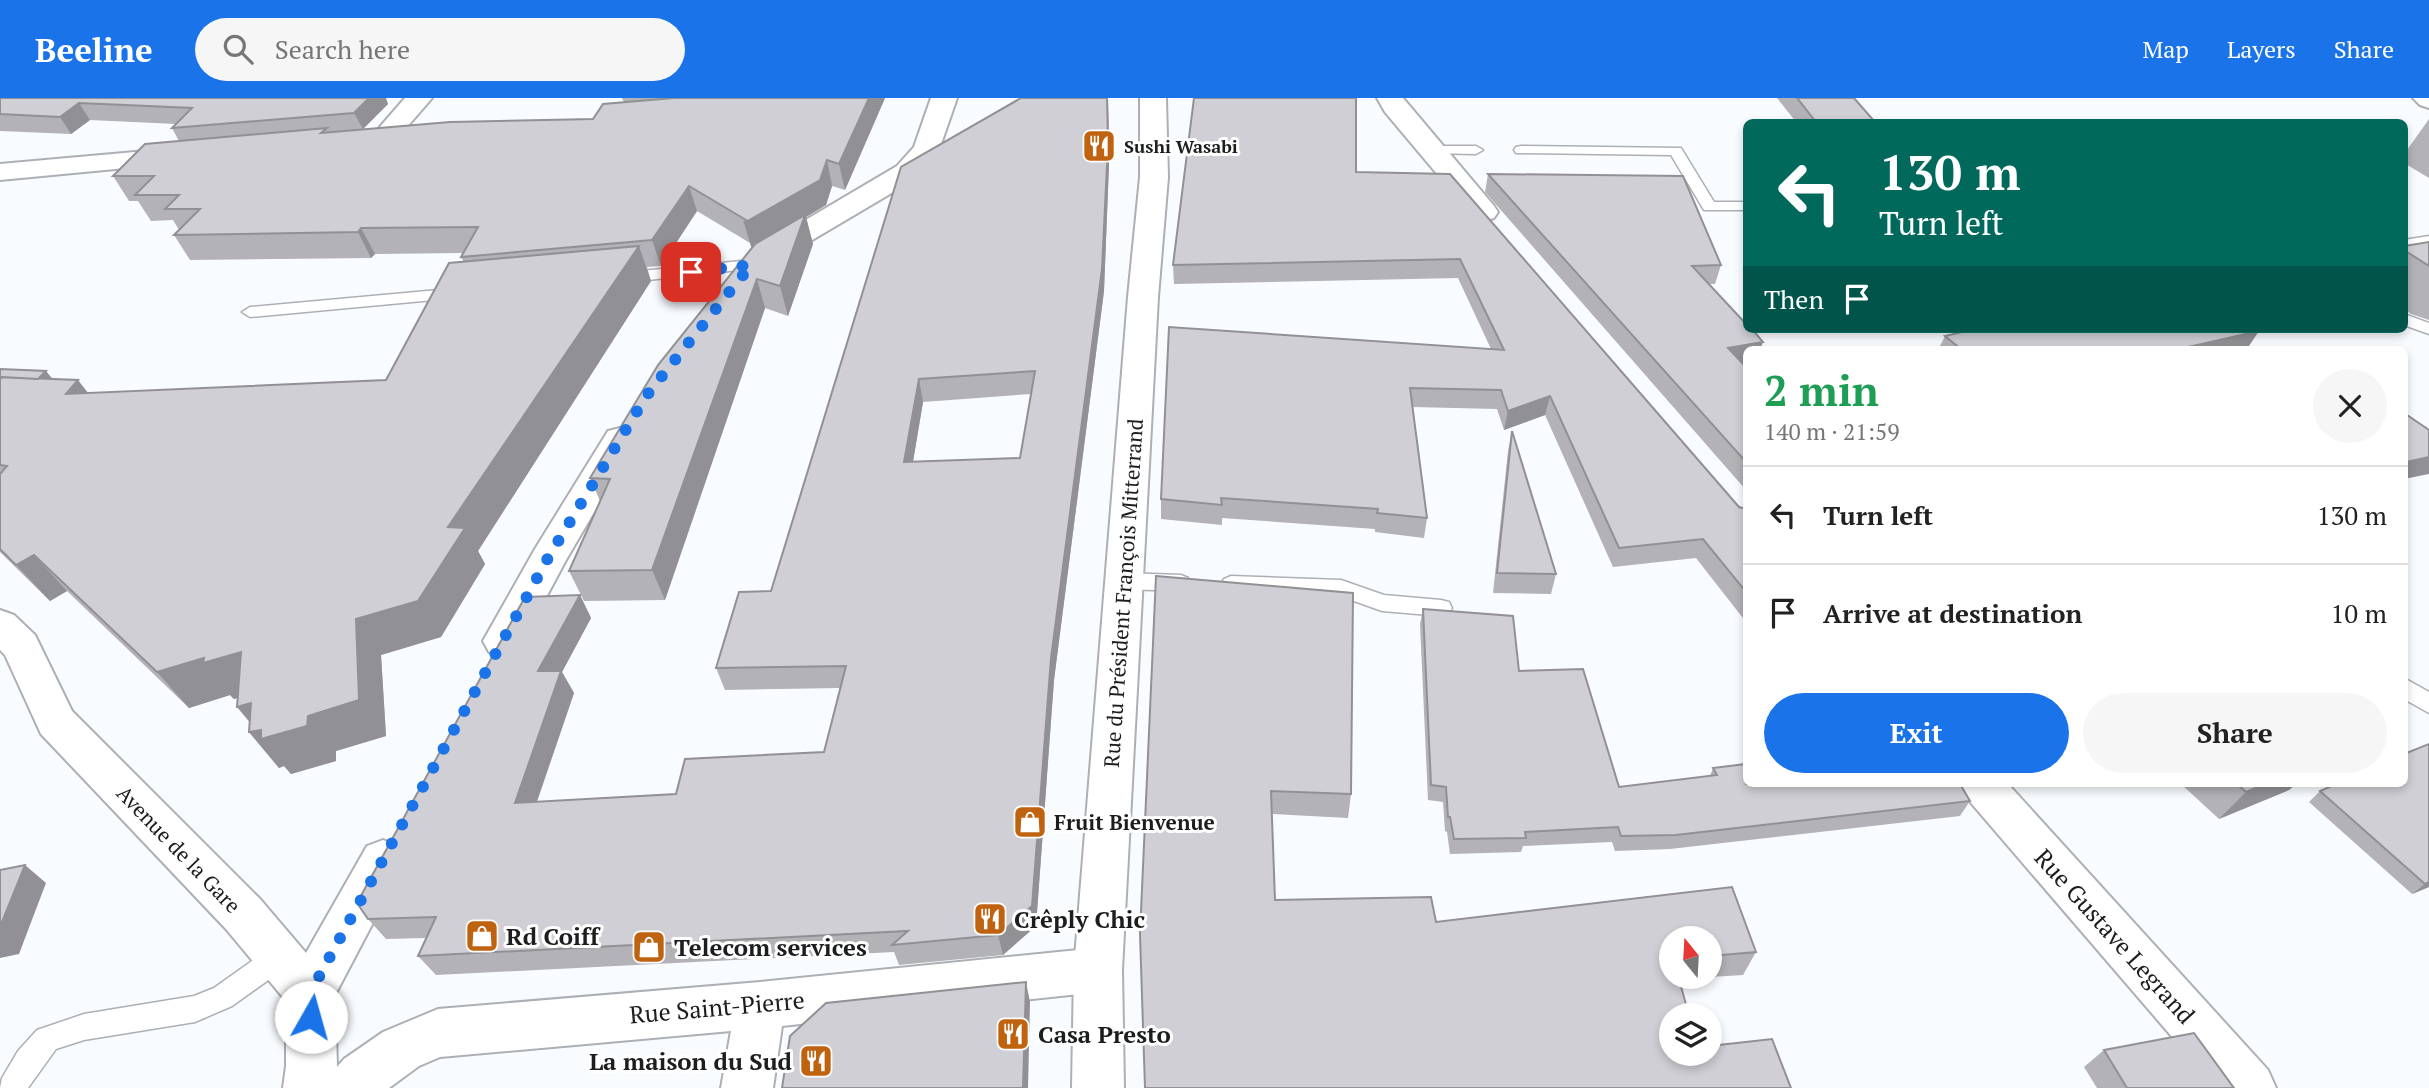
<!DOCTYPE html>
<meta charset="utf-8">
<style>
:root{--surface:#fff;--page:#f6f6f6;--text:#222;--muted:#767676;--line:#e0e0e0;--accent:#1a73e8}
body{margin:0;font-family:"PT Serif",serif;background:var(--page);color:var(--text);height:100vh;display:flex;flex-direction:column;font-size:26px;white-space:nowrap}
*{box-sizing:border-box;margin:0}
p{font-size:23px;color:var(--muted)}
.icon{flex:none;width:38px;height:38px;fill:none;stroke:currentColor;stroke-width:2;stroke-linecap:round;stroke-linejoin:round}
.map{position:relative;flex:1;overflow:hidden}
.drawer{position:absolute;left:1743px;top:248px;width:665px;height:441px;display:flex;flex-direction:column;background:var(--surface);border-radius:10px;box-shadow:0 4px 10px #0003}
.drawer>*{flex:none}
.top-card{position:absolute;left:1743px;top:21px;width:665px;height:214px;border-radius:10px;box-shadow:0 4px 10px #0003;background:#00695c;color:#fff;overflow:hidden}
.needle{width:46px;rotate:342deg}
.fabs{position:absolute;left:1659px;top:828px;display:grid;gap:14px}
.fabs a{display:grid;place-items:center;width:63px;height:63px;border-radius:50%;background:var(--surface);box-shadow:0 4px 10px #0003;font-size:35px}
.pin{position:absolute;display:grid;place-items:center;width:60px;height:60px;color:#fff;margin:-30px;border-radius:14px;box-shadow:0 4px 10px #0006}
.me{position:absolute;width:77px;margin:-38px;rotate:7deg;stroke-linejoin:round;filter:drop-shadow(0 0 5px #0008)}
.turn{display:flex;align-items:center;gap:24px;height:147px;padding:0 21px;font-size:32px}
.turn .icon{width:91px;height:91px;stroke-width:2.5}
.turn b{display:block;font-size:49px;line-height:60px}
.then{display:flex;align-items:center;height:66px;padding:0 21px;background:#0003;gap:14px;font-size:26px}
.round{display:grid;place-items:center;flex:none;width:74px;height:74px;border-radius:37px;background:var(--page)}
.head{display:flex;align-items:center;justify-content:space-between;height:119px;padding:0 21px}
h1{font-size:42px;font-weight:800;line-height:52px;color:#1e9e55}
.cta{display:flex;gap:14px;margin-top:auto;padding:14px 21px}
.cta a{flex:1;height:80px;border-radius:42px;background:var(--accent);color:#fff;font-size:28px;font-weight:800;line-height:80px;text-align:center}
.cta a+a{background:var(--page);color:var(--text)}
ul{padding:0;list-style:none}
li{display:flex;align-items:center;gap:21px;height:98px;padding:0 21px;border-top:2px solid var(--line)}
li div{flex:1}
li b{display:block;font-size:26px}
li em{font-style:normal}
header{display:flex;align-items:center;gap:42px;box-sizing:border-box;height:98px;padding:0 35px;background:var(--accent);color:#fff}
header strong{font-size:33px}
nav{display:flex;gap:38px;margin-inline-start:auto;font-size:24px}
.search{width:490px;height:63px;background:var(--page);display:flex;align-items:center;gap:18px;box-sizing:border-box;padding:0 24px;border-radius:38px;color:var(--muted);font-size:26px}
.map>svg:first-child{display:block}
</style>
<header>
<strong>Beeline</strong>
<div class="search"><svg class="icon" aria-label="search" viewBox="0 0 24 24"><circle cx="10" cy="10" r="6"/><path d="M15 15l6 6"/></svg>Search here</div>
<nav><a>Map</a><a>Layers</a><a>Share</a></nav>
</header>
<div class="map">
<svg width="2429" height="990" viewBox="0 0 2429 990">
<rect width="100%" height="100%" fill="#f9fcff"/>
<g fill="none" stroke-linecap="round" stroke-linejoin="round">
<defs>
<g id="lane">
<path d="M 1430,48 L 1476,48 L 1483,52 L 1476,56 L 1425,55 L 1423,52 L 1425,49 Z"/>
<path d="M 1521,48 L 1681,50 L 1714,104 L 1746,104 L 1746,112 L 1704,112 L 1671,57 L 1516,55 L 1514,52 L 1516,49 Z"/>
<path d="M 2429,138 L 2429,148 L 2404,152 L 2404,142 Z"/>
<path d="M 751,162 L 757,164 L 759,167 L 757,170 L 621,185 L 613,180 L 621,175 Z"/>
<path d="M 460,190 L 468,195 L 466,199 L 250,219 L 242,214 L 250,209 Z"/>
<path d="M 2404,216 L 2429,225 L 2429,236 L 2404,227 Z"/>
<path d="M 1124,475 L 1181,477 L 1188,480 L 1191,485 L 1188,490 L 1181,493 L 1124,491 L 1117,488 L 1114,483 L 1117,478 Z"/>
<path d="M 1231,478 L 1341,482 L 1384,497 L 1441,502 L 1449,504 L 1452,510 L 1449,516 L 1441,518 L 1382,513 L 1340,498 L 1231,494 L 1224,491 L 1221,486 L 1224,481 Z"/>
<path d="M 2404,580 L 2429,594 L 2429,615 L 2404,601 Z"/>
<path d="M 279,847 L 288,850 L 292,859 L 288,868 L 232,908 L 195,924 L 84,942 L 56,951 L 28,990 L 0,990 L 2,980 L 18,953 L 37,932 L 84,916 L 194,898 L 214,890 L 270,850 Z"/>
</g>
<g id="street">
<path d="M 405,0 L 432,0 L 394,44 L 385,46 L 376,44 L 372,38 Z"/>
<path d="M 931,0 L 957,0 L 940,49 L 917,80 L 775,164 L 765,167 L 755,164 L 750,158 L 755,152 L 897,68 L 914,49 Z"/>
<path d="M 1377,0 L 1403,0 L 1494,108 L 1498,114 L 1494,120 L 1484,123 L 1474,120 L 1385,14 Z"/>
<path d="M 2413,0 L 2429,0 L 2429,10 L 2420,7 Z"/>
<path d="M 620,330 L 632,333 L 637,341 L 566,462 L 517,554 L 503,558 L 489,554 L 483,543 L 535,451 L 608,333 Z"/>
<path d="M 0,512 L 14,517 L 35,537 L 72,613 L 260,801 L 306,855 L 367,748 L 383,742 L 399,748 L 406,762 L 335,897 L 337,969 L 344,961 L 383,934 L 438,911 L 760,884 L 1098,850 L 1115,856 L 1122,872 L 1115,888 L 1098,894 L 782,928 L 773,990 L 721,990 L 731,933 L 440,959 L 419,968 L 389,990 L 283,990 L 286,968 L 286,903 L 226,831 L 41,636 L 5,557 L 0,552 Z"/>
<path d="M 1959,686 L 2008,686 L 2268,972 L 2276,990 L 2216,990 L 1966,699 Z"/>
</g>
<g id="secondary">
<path d="M 1140,0 L 1166,0 L 1168,79 L 1158,199 L 1122,872 L 1124,990 L 1072,990 L 1074,872 L 1128,199 L 1140,79 Z"/>
<path d="M 180,50 L 189,52 L 193,58 L 189,64 L 0,82 L 0,66 Z"/>
</g>
</defs>
<use href="#lane" stroke="#acb0b5" stroke-width="3"/>
<use href="#street" stroke="#acb0b5" stroke-width="4"/>
<use href="#secondary" stroke="#acb0b5" stroke-width="4"/>
<use href="#lane" fill="#fff" fill-rule="evenodd"/>
<use href="#street" fill="#fff" fill-rule="evenodd"/>
<use href="#secondary" fill="#fff" fill-rule="evenodd"/>
</g>
<g fill="#b2b2b7" fill-rule="evenodd">
<path d="M 0,0 L 388,6 L 363,31 L 593,21 L 624,4 L 622,0 L 885,0 L 845,92 L 832,88 L 826,107 L 806,119 L 813,146 L 788,218 L 765,210 L 665,502 L 584,503 L 569,473 L 600,403 L 590,380 L 752,151 L 750,145 L 697,113 L 661,168 L 647,169 L 651,183 L 478,453 L 485,466 L 441,539 L 381,557 L 386,638 L 336,653 L 336,663 L 291,676 L 284,668 L 279,670 L 249,634 L 250,624 L 237,600 L 234,601 L 230,597 L 189,610 L 67,493 L 50,503 L 0,454 L 0,271 L 53,281 L 88,295 L 386,282 L 464,164 L 461,159 L 464,155 L 375,156 L 371,160 L 190,162 L 174,137 L 179,132 L 173,122 L 151,123 L 138,103 L 129,103 L 113,78 L 179,43 L 172,30 L 176,26 L 90,22 L 71,36 L 0,33 Z"/>
<path d="M 1021,0 L 1108,0 L 1109,67 L 1104,193 L 1054,582 L 1036,828 L 1003,857 L 899,867 L 894,854 L 436,877 L 418,858 L 426,840 L 386,841 L 368,821 L 580,497 L 591,520 L 562,574 L 574,595 L 537,704 L 676,696 L 824,654 L 840,590 L 725,592 L 716,570 L 771,493 ZM 1031,296 L 1020,360 L 913,364 L 923,304 Z"/>
<path d="M 1777,0 L 1854,0 L 1875,24 L 1796,24 Z"/>
<path d="M 2429,21 L 2429,80 L 2404,65 L 2404,58 L 2407,52 Z"/>
<path d="M 1356,74 L 1450,76 L 1739,409 L 1746,411 L 1746,524 L 1696,460 L 1613,469 L 1545,317 L 1504,332 L 1497,311 L 1412,309 L 1427,420 L 1424,440 L 1375,434 L 1375,431 L 1222,420 L 1222,427 L 1161,421 L 1161,401 L 1491,251 L 1458,180 L 1174,186 L 1173,167 Z"/>
<path d="M 1488,76 L 1721,167 L 1715,186 L 1709,186 L 1746,265 L 1743,265 L 1746,269 L 1746,392 L 1485,94 Z"/>
<path d="M 2429,144 L 2429,222 L 2411,216 L 2404,211 L 2404,148 Z"/>
<path d="M 2259,233 L 2246,252 L 1938,252 L 1945,238 Z"/>
<path d="M 1512,333 L 1556,476 L 1551,496 L 1493,495 L 1508,353 Z"/>
<path d="M 1156,478 L 1353,495 L 1351,696 L 1348,720 L 1272,716 L 1275,802 L 1431,799 L 1436,824 L 1732,789 L 1756,854 L 1743,877 L 1679,881 L 1689,917 L 1671,917 L 1671,956 L 1710,956 L 1710,948 L 1772,941 L 1791,990 L 1145,990 L 1140,836 ZM 1671,840 L 1710,840 L 1710,878 L 1671,878 Z"/>
<path d="M 1423,511 L 1519,573 L 1619,689 L 1710,678 L 1713,670 L 1970,703 L 1960,718 L 1670,751 L 1615,753 L 1612,744 L 1523,748 L 1521,754 L 1450,756 L 1447,734 L 1445,733 L 1443,704 L 1428,702 L 1420,526 Z"/>
<path d="M 2429,646 L 2429,789 L 2412,796 L 2309,704 L 2320,693 Z"/>
<path d="M 2181,686 L 2296,686 L 2289,692 L 2219,721 Z"/>
<path d="M 2104,952 L 2234,990 L 2097,990 L 2084,969 Z"/>
</g>
<g fill="#919195">
<path d="M 366,0 L 386,0 L 388,6 L 363,31 L 354,15 Z"/>
<path d="M 869,0 L 885,0 L 845,92 L 839,66 Z"/>
<path d="M 1107,0 L 1108,0 L 1109,67 L 1104,193 L 1054,582 L 1036,828 L 1003,857 L 998,837 L 1051,560 Z"/>
<path d="M 79,5 L 90,22 L 71,36 L 60,19 Z"/>
<path d="M 827,62 L 832,88 L 826,107 L 806,119 L 813,146 L 788,218 L 780,188 L 752,151 L 744,125 Z"/>
<path d="M 689,88 L 697,113 L 661,168 L 652,142 Z"/>
<path d="M 361,130 L 375,156 L 371,160 L 358,134 Z"/>
<path d="M 639,148 L 651,183 L 478,453 L 485,466 L 441,539 L 381,557 L 386,638 L 336,653 L 336,663 L 291,676 L 284,668 L 279,670 L 249,634 L 257,633 L 237,609 L 251,605 L 308,618 L 356,521 L 448,429 Z"/>
<path d="M 757,181 L 765,210 L 665,502 L 652,472 Z"/>
<path d="M 2259,233 L 2246,252 L 2175,252 Z"/>
<path d="M 1763,244 L 1760,252 L 1746,252 L 1746,265 L 1722,269 L 1728,250 Z"/>
<path d="M 46,273 L 59,289 L 3,313 Z"/>
<path d="M 919,281 L 923,304 L 909,387 L 904,364 Z"/>
<path d="M 78,282 L 106,318 L 66,296 Z"/>
<path d="M 1550,298 L 1545,317 L 1504,332 L 1508,313 Z"/>
<path d="M 2429,359 L 2429,376 L 2404,381 L 2404,366 L 2406,364 Z"/>
<path d="M 34,457 L 67,493 L 50,503 L 16,467 Z"/>
<path d="M 580,497 L 591,520 L 562,574 L 574,595 L 529,726 L 515,705 L 538,573 Z"/>
<path d="M 241,554 L 270,590 L 234,601 L 230,597 L 189,610 L 157,574 L 204,560 Z"/>
<path d="M 2265,686 L 2296,686 L 2289,692 L 2219,721 L 2246,694 Z"/>
<path d="M 25,767 L 46,785 L 19,856 L 0,860 L 0,829 Z"/>
<path d="M 2429,784 L 2429,789 L 2412,796 L 2425,786 Z"/>
<path d="M 1026,884 L 1030,904 L 1028,990 L 1023,990 Z"/>
</g>
<g fill="#cfcfd5" stroke="#919195" stroke-width="2" fill-rule="evenodd">
<path d="M 0,0 L 369,0 L 354,15 L 172,30 L 192,10 L 79,5 L 60,19 L 0,16 Z"/>
<path d="M 674,0 L 869,0 L 839,66 L 827,62 L 820,82 L 744,125 L 746,122 L 689,88 L 652,142 L 461,159 L 478,129 L 361,130 L 358,134 L 174,137 L 200,111 L 165,111 L 179,97 L 135,97 L 154,78 L 113,78 L 145,46 L 327,30 L 321,35 L 450,24 L 593,21 L 603,6 Z"/>
<path d="M 1021,0 L 1107,0 L 1108,46 L 1102,171 L 1051,560 L 1032,808 L 998,837 L 892,847 L 908,833 L 418,858 L 436,819 L 368,821 L 357,805 L 525,499 L 580,497 L 538,573 L 561,573 L 515,705 L 676,696 L 685,661 L 824,654 L 846,568 L 716,570 L 739,494 L 771,493 L 901,69 ZM 1035,273 L 1020,360 L 904,364 L 919,281 Z"/>
<path d="M 1194,0 L 1356,0 L 1356,74 L 1450,76 L 1739,409 L 1746,411 L 1746,494 L 1703,441 L 1619,450 L 1550,298 L 1508,313 L 1501,292 L 1410,290 L 1427,420 L 1377,415 L 1378,411 L 1221,400 L 1222,407 L 1161,401 L 1169,229 L 1504,252 L 1460,161 L 1173,167 Z"/>
<path d="M 1797,0 L 1854,0 L 1875,24 L 1816,24 Z"/>
<path d="M 1488,76 L 1683,78 L 1721,167 L 1692,168 L 1746,226 L 1746,231 L 1752,231 L 1763,244 L 1728,250 L 1746,269 L 1746,364 Z"/>
<path d="M 805,117 L 780,188 L 757,181 L 652,472 L 569,473 L 610,381 L 590,380 L 658,267 L 755,146 Z"/>
<path d="M 2429,144 L 2429,168 L 2404,152 L 2404,148 Z"/>
<path d="M 639,148 L 448,429 L 465,430 L 418,503 L 356,521 L 359,602 L 308,618 L 307,628 L 261,641 L 261,632 L 249,634 L 251,605 L 237,609 L 241,554 L 203,565 L 204,560 L 157,574 L 34,457 L 16,467 L 0,451 L 0,376 L 7,368 L 0,367 L 0,281 L 2,279 L 78,282 L 66,296 L 386,282 L 449,165 Z"/>
<path d="M 1975,231 L 2257,231 L 2259,233 L 2175,252 L 1962,252 L 1945,238 Z"/>
<path d="M 0,271 L 46,273 L 38,281 L 2,279 L 0,281 Z"/>
<path d="M 2404,317 L 2407,317 L 2429,332 L 2429,359 L 2406,364 L 2411,368 L 2404,369 Z"/>
<path d="M 1512,333 L 1556,476 L 1497,475 Z"/>
<path d="M 1156,478 L 1353,495 L 1351,696 L 1271,693 L 1275,802 L 1431,799 L 1436,824 L 1732,789 L 1756,854 L 1710,858 L 1710,840 L 1671,840 L 1671,878 L 1678,878 L 1689,917 L 1671,917 L 1671,956 L 1710,956 L 1710,948 L 1772,941 L 1791,990 L 1145,990 L 1140,836 Z"/>
<path d="M 1423,511 L 1513,518 L 1519,573 L 1583,571 L 1619,689 L 1717,677 L 1713,670 L 1746,666 L 1746,686 L 1960,686 L 1970,703 L 1676,737 L 1621,738 L 1618,729 L 1525,734 L 1526,740 L 1454,741 L 1450,719 L 1448,719 L 1446,689 L 1431,687 Z"/>
<path d="M 2429,646 L 2429,784 L 2425,786 L 2320,693 L 2336,686 L 2404,686 L 2404,656 Z"/>
<path d="M 2237,686 L 2265,686 L 2246,694 Z"/>
<path d="M 25,767 L 0,829 L 0,772 Z"/>
<path d="M 1026,884 L 1023,990 L 782,990 L 790,938 L 826,905 Z"/>
<path d="M 2194,935 L 2234,990 L 2127,990 L 2104,952 Z"/>
</g>
<g fill="none" stroke-linecap="round" stroke-linejoin="round">
<path stroke="#1a73e8" stroke-width="12" stroke-dasharray="0 21.6" d="M 311,919 L 310,895 L 548,460 L 639,310 L 650,293 L 751,167 L 691,174"/>
</g>
<defs>
<symbol id="restaurant-square" viewBox="-11 -11 22 22"><rect x="-9" y="-9" width="18" height="18" rx="4" fill="#bf6311" stroke="#fff"/><path d="M-5-6h1v4h1v-4h1v4h1v-4h1v5L-1.5 .5V6h-2V.5L-5-1ZM5-6V6H3V1.5H1.5Q1.5-4 5-6Z" fill="#fff"/></symbol>
<symbol id="shop-square" viewBox="-11 -11 22 22"><rect x="-9" y="-9" width="18" height="18" rx="4" fill="#bf6311" stroke="#fff"/><path d="M-5-2.5h2.3a2.7 3.5 0 0 1 5.4 0H5L5.5 6h-11ZM-1.5-2.5h3a1.5 2.3 0 0 0-3 0Z" fill="#fff"/></symbol>
</defs>
<g fill-rule="evenodd">
<use href="#restaurant-square" x="1080" y="29" width="38" height="38"/>
<use href="#shop-square" x="1011" y="705" width="38" height="38"/>
<use href="#restaurant-square" x="971" y="802" width="38" height="38"/>
<use href="#shop-square" x="463" y="819" width="38" height="38"/>
<use href="#shop-square" x="630" y="830" width="38" height="38"/>
<use href="#restaurant-square" x="994" y="917" width="38" height="38"/>
<use href="#restaurant-square" x="797" y="944" width="38" height="38"/>
</g>
<g text-anchor="middle" dominant-baseline="central" stroke-width="6" stroke-linejoin="round" paint-order="stroke">
<g font-size="18" font-weight="bold" fill="#1b1d1f" stroke="#fff" text-anchor="start">
<text x="1124" y="48">Sushi Wasabi</text>
</g>
<g font-size="21" fill="#1b1d1f" stroke="#fff">
<text transform="translate(1123 495) rotate(-86)">Rue du Président François Mitterrand</text>
<text transform="translate(179 751) rotate(46)">Avenue de la Gare</text>
</g>
<g font-size="21" font-weight="bold" fill="#1b1d1f" stroke="#fff" text-anchor="start">
<text x="1054" y="724">Fruit Bienvenue</text>
</g>
<g font-size="24" font-weight="bold" fill="#1b1d1f" stroke="#fff" text-anchor="start">
<text x="1014" y="821">Crêply Chic</text>
<text x="506" y="838">Rd Coiff</text>
<text x="674" y="849">Telecom services</text>
<text x="1038" y="936">Casa Presto</text>
<text x="792" y="963" text-anchor="end">La maison du Sud</text>
</g>
<g font-size="24" fill="#1b1d1f" stroke="#fff">
<text transform="translate(2115 838) rotate(48)">Rue Gustave Legrand</text>
<text transform="translate(717 909) rotate(-5)">Rue Saint-Pierre</text>
</g>
</g>
</svg>
<div class="fabs">
<a><svg class="needle" viewBox="-14 -14 28 28"><path d="M0-13l5 13h-10z" fill="#e53935"/><path d="M0 13l5-13h-10z" fill="#767676"/></svg></a>
<a><svg class="icon" aria-label="layers" viewBox="0 0 24 24"><path d="M12 4l9 5-9 5-9-5zM3 14l9 5 9-5"/></svg></a>
</div>
<div class="pin" style="left:691px;top:174px;background:#d93025"><svg class="icon" aria-label="arrive" viewBox="0 0 24 24"><path d="M6 21V4h12l-3 4 3 4H6"/></svg></div>
<svg class="me" style="left:311px;top:919px" viewBox="-20 -20 40 40"><circle r="19" fill="#fff"/><path d="M0-13L10 11 0 6-10 11z" fill="#1a73e8"/></svg>
<div class="top-card">
<div class="turn"><svg class="icon" aria-label="left" viewBox="0 0 24 24"><path d="M17 20v-9H6M10 6l-5 5 5 5"/></svg><div><b>130 m</b>Turn left</div></div>
<div class="then">Then<svg class="icon" aria-label="arrive" viewBox="0 0 24 24"><path d="M6 21V4h12l-3 4 3 4H6"/></svg></div>
</div>
<section class="drawer">
<div class="head"><div><h1>2 min</h1><p>140 m · 21:59</p></div><a class="round"><svg class="icon" aria-label="close" viewBox="0 0 24 24"><path d="M6 6l12 12M18 6L6 18"/></svg></a></div>
<ul>
<li><svg class="icon" aria-label="left" viewBox="0 0 24 24"><path d="M17 20v-9H6M10 6l-5 5 5 5"/></svg><div><b>Turn left</b></div><em>130 m</em></li>
<li><svg class="icon" aria-label="arrive" viewBox="0 0 24 24"><path d="M6 21V4h12l-3 4 3 4H6"/></svg><div><b>Arrive at destination</b></div><em>10 m</em></li>
</ul>
<div class="cta"><a>Exit</a><a>Share</a></div>
</section>
</div>
